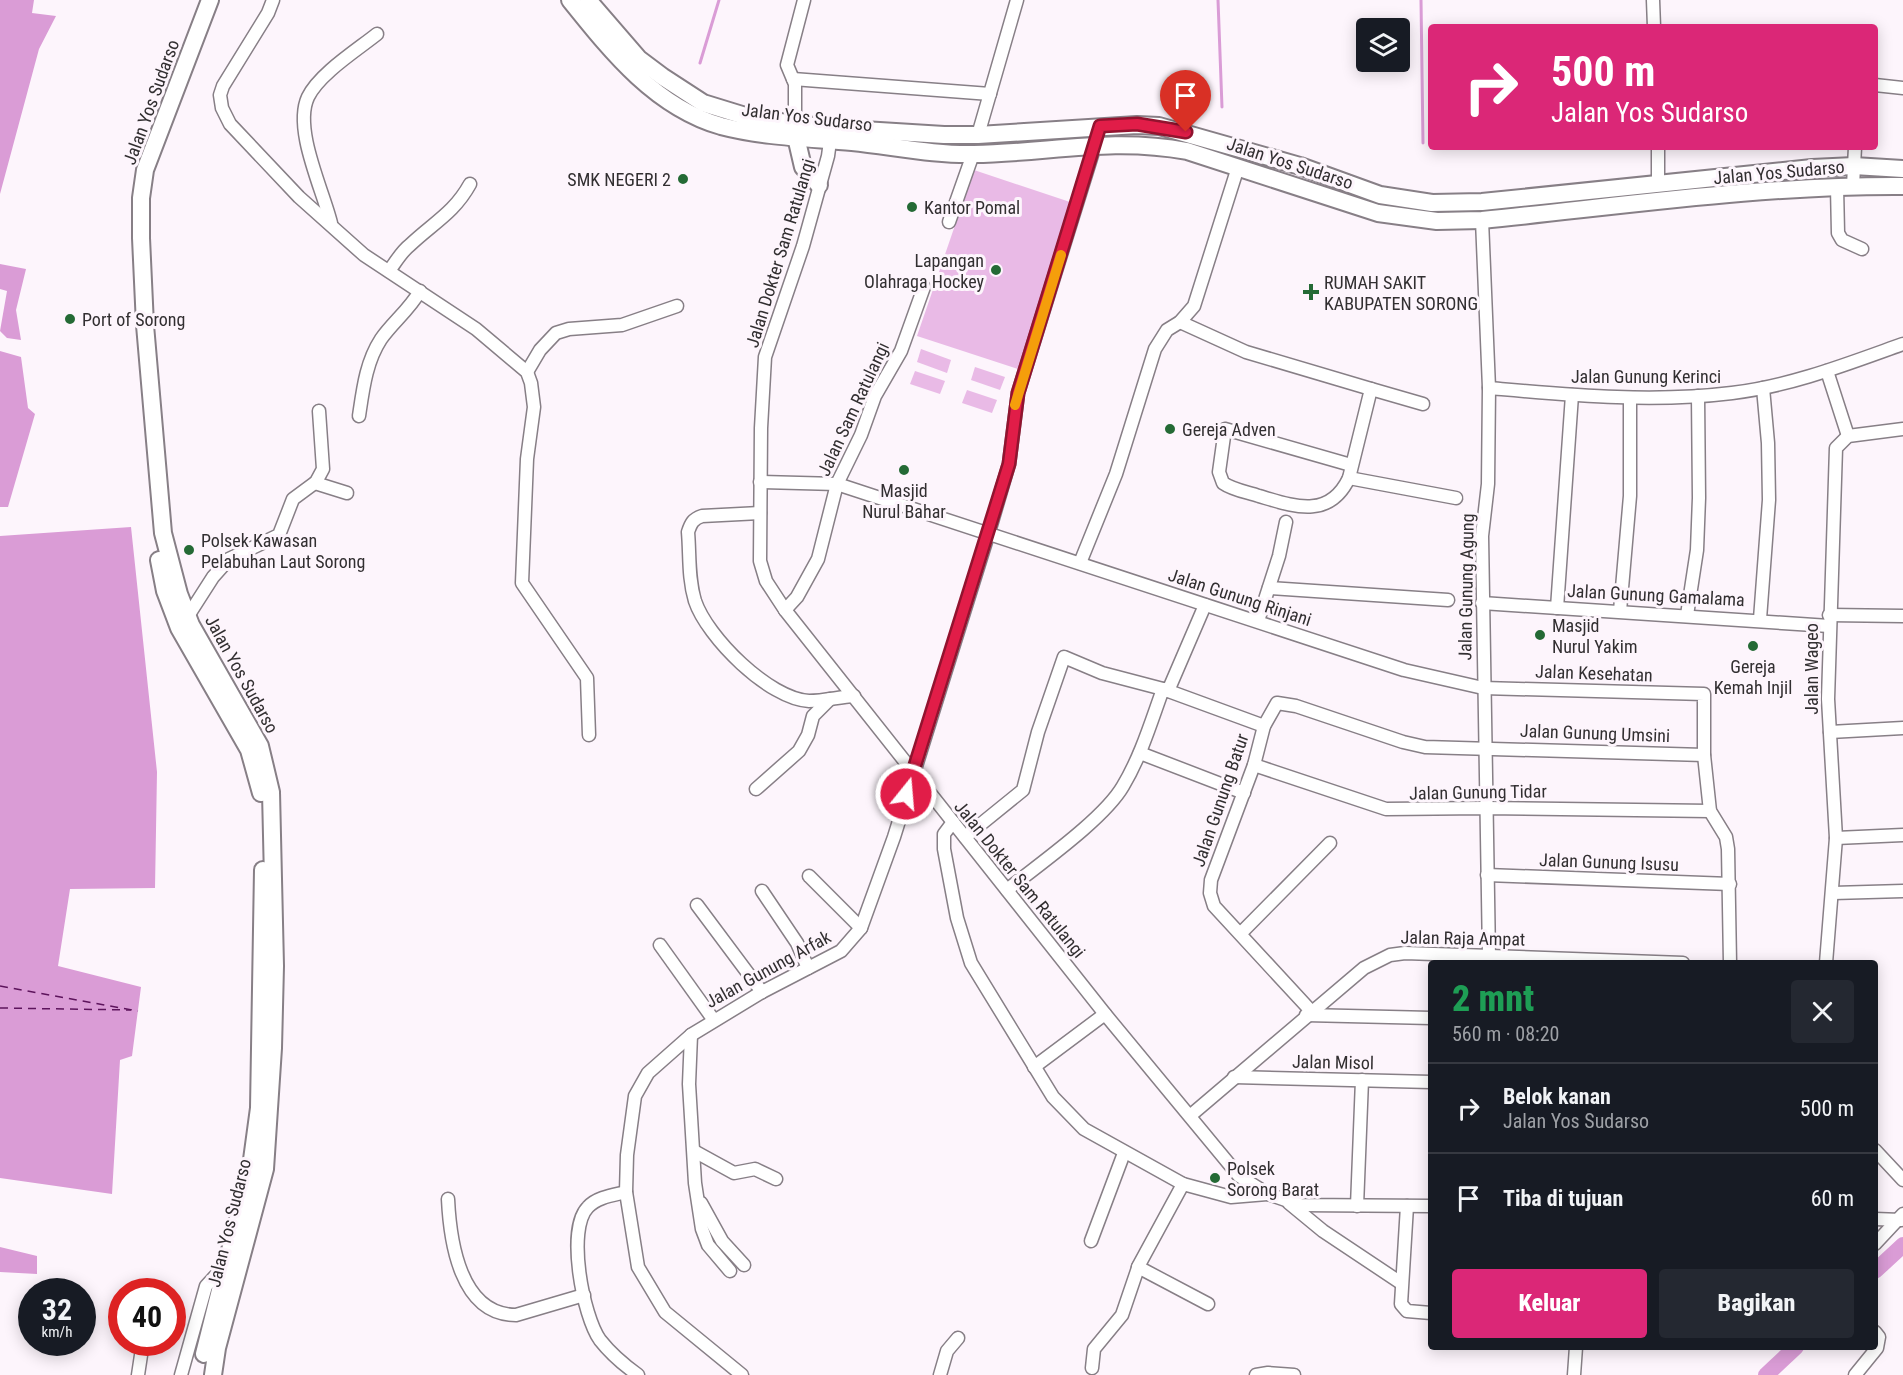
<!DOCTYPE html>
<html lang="id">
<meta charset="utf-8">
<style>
:root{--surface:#171b24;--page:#242831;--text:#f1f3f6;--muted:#9ea1a6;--line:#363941;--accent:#db2777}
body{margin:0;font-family:"Roboto Condensed",sans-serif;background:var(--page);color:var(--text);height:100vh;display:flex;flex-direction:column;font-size:22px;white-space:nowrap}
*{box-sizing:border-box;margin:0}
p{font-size:20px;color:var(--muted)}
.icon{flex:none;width:33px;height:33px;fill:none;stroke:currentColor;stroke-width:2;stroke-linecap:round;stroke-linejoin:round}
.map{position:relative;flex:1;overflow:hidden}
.sheet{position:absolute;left:1428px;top:960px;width:450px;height:390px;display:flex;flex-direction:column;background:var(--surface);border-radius:6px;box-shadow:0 3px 15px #0003}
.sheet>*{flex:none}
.top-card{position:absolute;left:1428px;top:24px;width:450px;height:126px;border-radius:6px;box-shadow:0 3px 15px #0003;background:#db2777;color:#fff;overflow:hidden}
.fabs{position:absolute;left:1356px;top:18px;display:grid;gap:12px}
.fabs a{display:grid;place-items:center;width:54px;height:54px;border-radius:6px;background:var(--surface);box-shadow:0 3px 15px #0003;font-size:30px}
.speed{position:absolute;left:18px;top:1278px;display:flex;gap:12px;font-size:30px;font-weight:700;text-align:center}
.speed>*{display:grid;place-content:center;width:78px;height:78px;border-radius:50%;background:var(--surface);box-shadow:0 3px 15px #0003;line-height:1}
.speed small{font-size:15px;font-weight:400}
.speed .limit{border:9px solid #d22;background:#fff;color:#111}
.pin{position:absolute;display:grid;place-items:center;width:51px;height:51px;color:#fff;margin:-62px -26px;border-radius:50% 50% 50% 0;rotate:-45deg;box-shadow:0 0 6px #0007}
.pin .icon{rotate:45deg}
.me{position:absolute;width:66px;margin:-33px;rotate:17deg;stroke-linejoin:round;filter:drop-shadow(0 0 4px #0008)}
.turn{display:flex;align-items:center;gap:21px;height:126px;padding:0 24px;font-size:27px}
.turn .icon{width:78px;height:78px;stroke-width:2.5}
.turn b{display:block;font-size:42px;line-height:51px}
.round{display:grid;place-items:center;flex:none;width:63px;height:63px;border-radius:6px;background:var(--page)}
.head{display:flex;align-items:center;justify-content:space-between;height:102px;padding:0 24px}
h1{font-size:36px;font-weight:800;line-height:45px;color:#1e9e55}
.action{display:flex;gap:12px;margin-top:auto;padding:12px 24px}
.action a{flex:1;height:69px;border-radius:6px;background:var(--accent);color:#fff;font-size:24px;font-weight:800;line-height:69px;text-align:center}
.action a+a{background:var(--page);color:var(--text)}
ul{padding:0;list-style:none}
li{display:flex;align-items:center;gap:18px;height:90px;padding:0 24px;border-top:2px solid var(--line)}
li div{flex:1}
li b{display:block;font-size:22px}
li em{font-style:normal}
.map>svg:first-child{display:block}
</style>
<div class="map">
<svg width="1903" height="1375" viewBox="0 0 1903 1375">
<rect width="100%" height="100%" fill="#fdf5fc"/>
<g fill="#e9bae6">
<path d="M 974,170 L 1073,203 L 1021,370 L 917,336 Z"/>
<path d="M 921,349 L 951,360 L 947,373 L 917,362 Z"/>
<path d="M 975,367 L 1005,377 L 1000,390 L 971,380 Z"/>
<path d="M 915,371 L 945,381 L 940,394 L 910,384 Z"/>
<path d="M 967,390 L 997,400 L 992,413 L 962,403 Z"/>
</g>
<g fill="#da9cd6">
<path d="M 0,0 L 34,0 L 32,13 L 56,16 L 39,49 L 0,194 Z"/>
<path d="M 0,264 L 26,269 L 16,310 L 21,340 L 7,338 L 0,331 L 7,291 L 0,289 Z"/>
<path d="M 0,351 L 21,357 L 28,408 L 35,414 L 8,507 L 0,507 Z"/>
<path d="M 131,527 L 157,772 L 155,888 L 70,889 L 58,966 L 141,987 L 132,1056 L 120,1060 L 112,1194 L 0,1178 L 0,536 Z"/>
<path d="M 0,1247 L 37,1256 L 37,1274 L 0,1272 Z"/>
</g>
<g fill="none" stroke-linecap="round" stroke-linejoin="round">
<g stroke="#da9cd6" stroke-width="3">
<path d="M 1218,0 L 1222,107"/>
<path d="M 1421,0 L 1423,143"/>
<path d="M 700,63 L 719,0"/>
</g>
<g stroke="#da9cd6" stroke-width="16">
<path d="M 1875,1271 L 1903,1245"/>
<path d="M 1766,1375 L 1796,1347"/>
</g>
<g stroke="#5d145c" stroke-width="1.5" stroke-dasharray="8 6" stroke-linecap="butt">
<path d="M 0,986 L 138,1011"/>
<path d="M 0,1008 L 131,1010"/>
</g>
<defs>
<g id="minor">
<path d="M 273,0 L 268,13 L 223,86 L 220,95 L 222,108 L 230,124 L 299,197 L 364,255 L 476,329 L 527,372 L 531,383 L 534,407 L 527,459 L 522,583 L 587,678 L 589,735"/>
<path d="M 1653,0 L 1654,27"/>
<path d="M 793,79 L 990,94"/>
<path d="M 1875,85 L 1903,88"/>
<path d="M 795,124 L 795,84 L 787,65 L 804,0"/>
<path d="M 831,134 L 828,156 L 803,246 L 765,357 L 761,428 L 760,561 L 766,581 L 785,610 L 1105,1014 L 1239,1176 L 1268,1194 L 1300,1205 L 1431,1206"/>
<path d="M 978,135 L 1017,0"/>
<path d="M 1658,147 L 1658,184"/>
<path d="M 1853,186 L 1855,147"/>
<path d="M 1837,187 L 1838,233 L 1842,240 L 1862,249"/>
<path d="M 1482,220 L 1489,388 L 1488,484 L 1482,536 L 1489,956"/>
<path d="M 949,222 L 973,154"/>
<path d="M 331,223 C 323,190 293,129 308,97 C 319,74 357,50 377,34"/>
<path d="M 389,271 C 395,263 401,252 410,245 C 433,223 454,213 470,184"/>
<path d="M 1180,322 L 1246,352 L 1371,389 L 1349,478 C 1329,520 1293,506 1259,496 C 1247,492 1233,490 1223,483 L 1219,472 L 1225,429 L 1351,465"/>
<path d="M 1827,371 L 1848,436"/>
<path d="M 527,372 L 540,350 L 556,333 L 569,329 L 622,325 L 677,306"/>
<path d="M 1489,388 C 1570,395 1651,403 1732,393 C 1791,386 1847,364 1903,344"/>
<path d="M 1371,389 L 1423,404"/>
<path d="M 359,416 C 363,389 366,362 381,339 C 393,322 409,310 420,291"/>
<path d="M 1349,478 L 1456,498"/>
<path d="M 760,482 L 837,484 L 1404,670 L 1483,688 L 1704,694 L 1704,755 L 1710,811 L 1726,837 L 1728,849 L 1730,963"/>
<path d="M 315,483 L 347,493"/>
<path d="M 760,513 L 702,516 C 693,519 691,523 688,532 C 690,555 688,578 695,601 C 707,637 769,699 809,701 C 824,701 839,697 854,696"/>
<path d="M 1080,563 L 1116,474 L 1155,349 L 1167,330 L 1180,322 L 1194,306 L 1238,167"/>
<path d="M 1269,588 L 1448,600"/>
<path d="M 1482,603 L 1829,626"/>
<path d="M 1557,608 L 1572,395"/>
<path d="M 785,610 L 797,597 L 818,559 L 837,484 L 861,435 L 875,396 L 901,351 L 924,287"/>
<path d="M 1620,611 L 1630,496 L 1630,398"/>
<path d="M 1687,615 L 1697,550 L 1699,498 L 1698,396"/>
<path d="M 1829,615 L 1903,616"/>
<path d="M 188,616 L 213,577 L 229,559 L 279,535 L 293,499 L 316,482 L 323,469 L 319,411"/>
<path d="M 1760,619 L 1769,500 L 1768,443 L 1763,388"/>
<path d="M 1258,621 L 1279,556 L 1286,522"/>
<path d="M 1168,691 L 1205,605"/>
<path d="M 1830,732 L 1903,728"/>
<path d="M 1140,753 L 1244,793"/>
<path d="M 1254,765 L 1386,809 L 1484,808 L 1710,811"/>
<path d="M 756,789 L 799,751 L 808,735 L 813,716 L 830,699"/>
<path d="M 953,822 L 944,834 L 944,849 L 957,918 L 971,963 L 1053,1097 L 1084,1129 L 1183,1184 L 1231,1197 L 1267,1194"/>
<path d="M 965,837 L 1023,790 L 1038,732 L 1064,657 L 1102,673 L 1163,689 L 1264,726"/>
<path d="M 1836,838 L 1903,835"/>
<path d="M 1487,875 L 1730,884"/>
<path d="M 809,876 L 861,928"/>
<path d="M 1007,890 C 1038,865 1104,819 1123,786 C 1141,756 1151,722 1163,689"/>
<path d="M 762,891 L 797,943 L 808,968"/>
<path d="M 1833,893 L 1903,891"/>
<path d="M 697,905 L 762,992"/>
<path d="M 1241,933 L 1330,843"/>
<path d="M 660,945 L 713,1019"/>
<path d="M 1826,963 L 1836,838 L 1828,699 L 1836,448 L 1848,436 L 1903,429"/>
<path d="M 1311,1011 L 1214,906 L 1210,893 L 1211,880 L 1254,765 L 1264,726 L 1277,703 L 1296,706 L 1403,742 L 1425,747 L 1704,755"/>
<path d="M 1306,1015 L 1431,1018"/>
<path d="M 691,1035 L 689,1084 L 695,1183 L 702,1229 L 708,1245 L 730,1271"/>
<path d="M 1034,1067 L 1105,1014"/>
<path d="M 1234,1077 L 1431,1082"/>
<path d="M 1191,1115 L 1364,968 L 1390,955 L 1405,953 L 1683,963"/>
<path d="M 1875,1150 L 1903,1180"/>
<path d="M 694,1151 L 734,1173 L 755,1169 L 776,1179"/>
<path d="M 626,1192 C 614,1195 597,1197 588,1207 C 566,1229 583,1316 600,1340 C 611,1354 624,1365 638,1375"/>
<path d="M 448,1199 C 450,1241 460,1315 516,1315 L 584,1295"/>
<path d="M 701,1203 L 722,1241 L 744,1265"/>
<path d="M 1289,1203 L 1323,1231 L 1401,1283"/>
<path d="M 1357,1206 L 1362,1080"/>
<path d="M 1407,1206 L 1401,1304 L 1407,1311 L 1431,1313"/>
<path d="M 1875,1219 L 1901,1220"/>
<path d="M 1091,1241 L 1124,1153"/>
<path d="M 1875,1244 L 1903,1214"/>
<path d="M 1138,1267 L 1208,1304"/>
<path d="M 1092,1368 L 1094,1349 L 1122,1315 L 1139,1265 L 1183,1184"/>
<path d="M 138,1375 L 143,1342"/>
<path d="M 181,1375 L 206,1286 L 219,1272 L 229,1272"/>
<path d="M 742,1375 L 665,1312 L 638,1267 L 626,1192 L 627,1155 L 635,1096 L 648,1073 L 691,1035 L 762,992 L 841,951 L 861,928 L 894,837 L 989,532 L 1009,464 L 1018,393 L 1097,139"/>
<path d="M 940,1375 L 947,1351 L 958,1338"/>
<path d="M 1256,1375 L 1268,1373 L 1294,1375"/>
<path d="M 1574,1375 L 1576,1347"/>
<path d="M 1855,1375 L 1877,1348 L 1879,1337 L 1875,1332"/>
</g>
<g id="highway">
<path d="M 210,0 L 145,170 L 141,198 L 141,238 L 145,325 L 163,533 L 179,594 L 191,625 L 260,746 L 271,792 L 275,966 L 273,1048 L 265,1169 L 217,1348 L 213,1375"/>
<path d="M 570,0 C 611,51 655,107 721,126 C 763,137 809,138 852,142 C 892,146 934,155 974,154 C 1049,153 1111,137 1187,151 L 1378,213 L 1437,221 L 1482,220 C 1622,206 1763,185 1903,186"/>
<path d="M 588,0 L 639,59 L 663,77 L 703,103 L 755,119 L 831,128 L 944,135 L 978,135 L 1137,125 L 1159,126 L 1300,166 L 1380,195 L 1432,203 L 1482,202 L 1812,168 L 1854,166 L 1903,169"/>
<path d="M 796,137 L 803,167 L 819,185"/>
<path d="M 159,560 L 165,591 L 179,628 L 249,750 L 261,793"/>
<path d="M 204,1354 L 251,1167 L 259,1108 L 263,870"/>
</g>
</defs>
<use href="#minor" stroke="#877f86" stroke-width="15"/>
<use href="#highway" stroke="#877f86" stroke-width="20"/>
<use href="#minor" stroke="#fff" stroke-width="12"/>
<use href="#highway" stroke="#fff" stroke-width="16"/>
</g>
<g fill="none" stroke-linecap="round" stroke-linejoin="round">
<defs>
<path id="route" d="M 906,794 L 1009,464 L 1018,393 L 1100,126 L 1137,124 L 1186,132"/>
</defs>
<use href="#route" stroke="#92132f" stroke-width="15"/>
<use href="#route" stroke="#e11d48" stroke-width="10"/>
<path stroke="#f59e0b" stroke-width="10" d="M 1015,405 L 1061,255"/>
</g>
<g fill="#246a35" stroke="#fdf5fc" stroke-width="2">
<circle cx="683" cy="179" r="6"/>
<circle cx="912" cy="207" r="6"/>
<circle cx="996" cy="270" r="6"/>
<path d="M1308 283h6v6h6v6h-6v6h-6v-6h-6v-6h6z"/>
<circle cx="70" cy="319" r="6"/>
<circle cx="1170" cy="429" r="6"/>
<circle cx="904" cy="470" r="6"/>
<circle cx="189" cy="550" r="6"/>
<circle cx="1540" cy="635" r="6"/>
<circle cx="1753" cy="646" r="6"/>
<circle cx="1215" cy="1178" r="6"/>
</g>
<g text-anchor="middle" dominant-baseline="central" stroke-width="6" stroke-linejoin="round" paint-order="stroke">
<g font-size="18" fill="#322f31" stroke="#fdf5fc">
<text transform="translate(151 102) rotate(-70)">Jalan Yos Sudarso</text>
<text transform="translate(807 117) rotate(7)">Jalan Yos Sudarso</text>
<text transform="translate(1290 163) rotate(18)">Jalan Yos Sudarso</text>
<text transform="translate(1779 172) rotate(-5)">Jalan Yos Sudarso</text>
<text transform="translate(780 253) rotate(-73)">Jalan Dokter Sam Ratulangi</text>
<text x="1646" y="376">Jalan Gunung Kerinci</text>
<text transform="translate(853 409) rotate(-65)">Jalan Sam Ratulangi</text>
<text transform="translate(1466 587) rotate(-89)">Jalan Gunung Agung</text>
<text transform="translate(1656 595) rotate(3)">Jalan Gunung Gamalama</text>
<text transform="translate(1240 597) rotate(18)">Jalan Gunung Rinjani</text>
<text transform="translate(1811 669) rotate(-90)">Jalan Wageo</text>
<text transform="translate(1594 673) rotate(2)">Jalan Kesehatan</text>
<text transform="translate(242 674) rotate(61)">Jalan Yos Sudarso</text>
<text transform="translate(1595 733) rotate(2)">Jalan Gunung Umsini</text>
<text transform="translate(1478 792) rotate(-1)">Jalan Gunung Tidar</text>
<text transform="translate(1220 800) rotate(-71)">Jalan Gunung Batur</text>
<text transform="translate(1609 862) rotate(2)">Jalan Gunung Isusu</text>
<text transform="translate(1020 879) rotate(51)">Jalan Dokter Sam Ratulangi</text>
<text transform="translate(1463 938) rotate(1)">Jalan Raja Ampat</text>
<text transform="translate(768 969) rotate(-29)">Jalan Gunung Arfak</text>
<text transform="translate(1333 1062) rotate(1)">Jalan Misol</text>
<text transform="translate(229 1223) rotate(-76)">Jalan Yos Sudarso</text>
</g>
<g font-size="18" fill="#322f31" stroke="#fdf5fc" text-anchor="start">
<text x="671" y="179" text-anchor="end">SMK NEGERI 2</text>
<text x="924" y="207">Kantor Pomal</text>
<text x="984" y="260" text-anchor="end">Lapangan<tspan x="984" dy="21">Olahraga Hockey</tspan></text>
<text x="1324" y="282">RUMAH SAKIT<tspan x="1324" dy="21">KABUPATEN SORONG</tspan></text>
<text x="82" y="319">Port of Sorong</text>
<text x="1182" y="429">Gereja Adven</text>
<text x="904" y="490" text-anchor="middle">Masjid<tspan x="904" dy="21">Nurul Bahar</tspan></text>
<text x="201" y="540">Polsek Kawasan<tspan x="201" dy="21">Pelabuhan Laut Sorong</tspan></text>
<text x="1552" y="625">Masjid<tspan x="1552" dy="21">Nurul Yakim</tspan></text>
<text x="1753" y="666" text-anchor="middle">Gereja<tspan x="1753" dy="21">Kemah Injil</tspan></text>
<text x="1227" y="1168">Polsek<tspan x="1227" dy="21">Sorong Barat</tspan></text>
</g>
</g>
</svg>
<div class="fabs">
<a><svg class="icon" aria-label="layers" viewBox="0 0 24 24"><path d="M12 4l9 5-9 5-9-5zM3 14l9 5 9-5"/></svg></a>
</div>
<div class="speed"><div>32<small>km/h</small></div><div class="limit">40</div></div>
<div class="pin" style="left:1186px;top:132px;background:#d93025"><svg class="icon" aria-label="arrive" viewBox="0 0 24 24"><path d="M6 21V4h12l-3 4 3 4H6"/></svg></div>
<svg class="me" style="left:906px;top:794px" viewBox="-20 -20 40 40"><circle r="17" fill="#e11d48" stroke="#fff" stroke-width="3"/><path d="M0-11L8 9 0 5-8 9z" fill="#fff"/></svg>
<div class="top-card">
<div class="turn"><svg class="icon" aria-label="right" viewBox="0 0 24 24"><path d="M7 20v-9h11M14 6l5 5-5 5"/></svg><div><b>500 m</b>Jalan Yos Sudarso</div></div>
</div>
<section class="sheet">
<div class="head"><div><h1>2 mnt</h1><p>560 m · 08:20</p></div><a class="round"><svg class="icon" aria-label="close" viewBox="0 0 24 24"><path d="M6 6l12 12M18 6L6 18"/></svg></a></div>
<ul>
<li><svg class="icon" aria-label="right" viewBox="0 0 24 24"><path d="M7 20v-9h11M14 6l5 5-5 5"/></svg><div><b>Belok kanan</b><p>Jalan Yos Sudarso</p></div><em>500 m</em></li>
<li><svg class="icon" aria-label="arrive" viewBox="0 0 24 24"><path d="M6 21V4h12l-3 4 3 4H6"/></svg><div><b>Tiba di tujuan</b></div><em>60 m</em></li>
</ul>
<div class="action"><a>Keluar</a><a>Bagikan</a></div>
</section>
</div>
